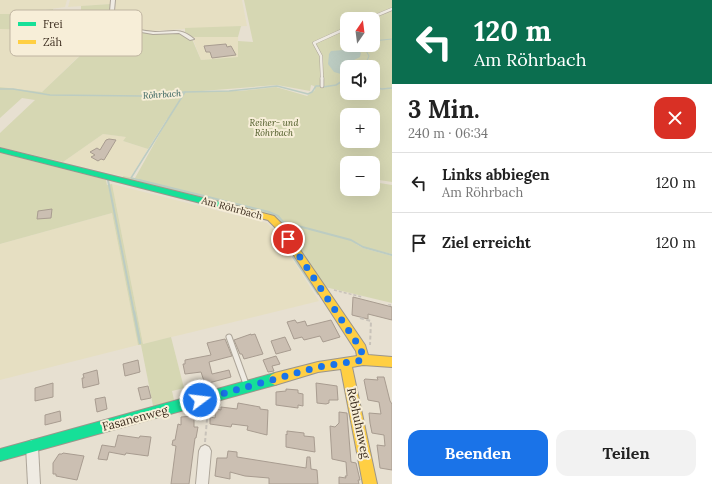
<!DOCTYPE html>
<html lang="de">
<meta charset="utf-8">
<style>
:root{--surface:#fff;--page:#f2f2f2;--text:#222;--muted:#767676;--line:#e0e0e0;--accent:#1a73e8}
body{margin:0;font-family:Lora,serif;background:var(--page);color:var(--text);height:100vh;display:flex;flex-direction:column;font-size:15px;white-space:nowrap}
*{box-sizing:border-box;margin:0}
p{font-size:13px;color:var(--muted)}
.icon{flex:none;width:22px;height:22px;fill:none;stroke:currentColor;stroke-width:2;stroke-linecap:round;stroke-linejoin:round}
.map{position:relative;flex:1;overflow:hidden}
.panel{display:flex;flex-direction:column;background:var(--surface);width:320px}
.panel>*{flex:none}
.guide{background:#0b6e4f;color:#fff;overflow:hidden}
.needle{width:26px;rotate:14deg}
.fabs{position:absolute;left:340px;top:12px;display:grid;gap:8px}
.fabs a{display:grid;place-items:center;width:40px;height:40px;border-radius:8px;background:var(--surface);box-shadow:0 4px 16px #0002;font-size:20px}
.pin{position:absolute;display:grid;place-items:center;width:34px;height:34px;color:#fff;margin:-17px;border:2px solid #fff;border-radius:50%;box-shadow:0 1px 4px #0007}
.me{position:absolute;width:44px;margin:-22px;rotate:75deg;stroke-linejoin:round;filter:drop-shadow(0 0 3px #0008)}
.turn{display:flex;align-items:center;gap:14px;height:84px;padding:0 16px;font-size:18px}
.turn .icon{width:52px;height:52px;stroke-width:2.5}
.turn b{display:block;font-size:28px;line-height:34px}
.round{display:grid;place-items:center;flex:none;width:42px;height:42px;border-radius:12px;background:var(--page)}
.headline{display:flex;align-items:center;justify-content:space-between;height:68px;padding:0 16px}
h1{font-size:24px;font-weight:700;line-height:30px}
.primary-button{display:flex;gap:8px;margin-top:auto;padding:8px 16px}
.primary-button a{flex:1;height:46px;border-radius:12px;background:var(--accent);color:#fff;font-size:16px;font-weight:700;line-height:46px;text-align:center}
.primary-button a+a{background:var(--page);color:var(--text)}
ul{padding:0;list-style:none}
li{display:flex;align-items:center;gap:12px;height:60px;padding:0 16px;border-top:1px solid var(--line)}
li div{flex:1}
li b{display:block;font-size:15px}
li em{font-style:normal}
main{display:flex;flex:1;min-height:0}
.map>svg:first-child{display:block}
</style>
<main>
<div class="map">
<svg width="392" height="484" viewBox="0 0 392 484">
<rect width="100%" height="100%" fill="#e7e0d1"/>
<g fill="#e6dfc2">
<path d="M 0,0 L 67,0 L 65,7 L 14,14 L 0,14 Z"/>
<path d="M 70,0 L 111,0 L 110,4 L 68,7 Z"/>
<path d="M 114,0 L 242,0 L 247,26 L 147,31 L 126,27 L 117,24 L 114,11 Z"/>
<path d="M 0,29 L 61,29 L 105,31 L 42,92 L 0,87 Z"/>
<path d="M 192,37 L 238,37 L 239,57 L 201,60 Z"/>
<path d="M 103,134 L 127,137 L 123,141 L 148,149 L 130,178 L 63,162 Z"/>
<path d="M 112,184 L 267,223 L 274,230 L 319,301 L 143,344 Z"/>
<path d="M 112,213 L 138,345 L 0,380 L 0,244 Z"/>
</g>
<g fill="#d6d7b3" fill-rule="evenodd">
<path d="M 244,0 L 392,0 L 392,182 L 373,179 L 373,163 L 347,163 L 347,189 L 373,189 L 373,182 L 392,185 L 392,254 L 363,247 L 357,243 L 356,244 L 363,248 L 392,256 L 392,303 L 325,287 L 272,217 L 122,178 L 123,176 L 135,178 L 168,119 L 167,119 L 148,149 L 123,141 L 126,137 L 103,134 L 63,162 L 0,147 L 0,133 L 35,100 L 22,98 L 0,118 L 0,87 L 42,92 L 105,32 L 0,29 L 0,14 L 15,14 L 53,9 L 53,28 L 65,28 L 81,21 L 81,6 L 110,4 L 111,18 L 113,25 L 123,29 L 153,34 L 179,32 L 192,39 L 201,60 L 238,57 L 238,41 L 253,42 ZM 347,19 L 373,19 L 373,45 L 347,45 ZM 347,67 L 373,67 L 373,93 L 347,93 ZM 277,85 L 310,91 L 311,85 L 314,86 L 315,90 L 307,96 L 276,87 L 240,91 L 202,91 ZM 347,115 L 373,115 L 373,141 L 347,141 Z"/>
<path d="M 241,26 L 238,37 L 192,37 L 185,34 L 185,28 Z"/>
<path d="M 0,153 L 106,180 L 107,185 L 112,184 L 143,344 L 171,337 L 184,388 L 172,391 L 174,400 L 153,406 L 141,345 L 138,345 L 112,213 L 0,244 Z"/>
</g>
<path fill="#bcccc2" d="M 356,49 L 361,53 L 360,57 L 354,60 L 353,64 L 342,69 L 341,74 L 334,72 L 328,64 L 329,54 L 331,51 Z"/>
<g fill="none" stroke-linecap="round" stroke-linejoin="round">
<g stroke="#bcccc2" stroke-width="1">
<path d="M 373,41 L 392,39"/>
<path d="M 357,67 L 365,65 L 369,56 L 365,49 L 368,45"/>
<path d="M 346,79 L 347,78"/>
</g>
<g stroke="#bcccc2" stroke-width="1.5">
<path d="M 323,87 L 336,85 L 347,78"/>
<path d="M 373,87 L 382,89 L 392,88"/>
<path d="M 0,89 L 13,89 L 50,95 L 142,96 L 185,92 L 229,91 L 277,86 L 308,94 L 312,92 L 316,86 L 320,86"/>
<path d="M 143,181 L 131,178 L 185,92"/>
</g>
<g stroke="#bcccc2" stroke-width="2">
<path d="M 108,180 L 134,313"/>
<path d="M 139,180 L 269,212 L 278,216 L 283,222 L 351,240 L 363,247 L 392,255"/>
<path d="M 293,257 L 318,294"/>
</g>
<path stroke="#bcccc2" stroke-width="2.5" d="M 134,312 L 140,343"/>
</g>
<g fill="#cbbfb2" stroke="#a89c90">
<path d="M 226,44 L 227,47 L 231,46 L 236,55 L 212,58 L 210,52 L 206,52 L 204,46 Z"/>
<path d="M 109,139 L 116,140 L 104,160 L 101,159 L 98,161 L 91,157 L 95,155 L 90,152 L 97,148 L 100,150 L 106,140 Z"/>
<path d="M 52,209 L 51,218 L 37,219 L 38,211 Z"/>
<path d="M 353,297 L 392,307 L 392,320 L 368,314 L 368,319 L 352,315 Z"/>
<path d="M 295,320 L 297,323 L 305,321 L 307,326 L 331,320 L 340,337 L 323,342 L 320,336 L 304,340 L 302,337 L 294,339 L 287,322 Z"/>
<path d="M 251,334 L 251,335 L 255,334 L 263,354 L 244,359 L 242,354 L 240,354 L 234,340 Z"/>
<path d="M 285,337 L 291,350 L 276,354 L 271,341 Z"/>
<path d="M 225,339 L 232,356 L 209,362 L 212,374 L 229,370 L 231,377 L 205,384 L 201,372 L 185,374 L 183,364 L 185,364 L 185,360 L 211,355 L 207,343 Z"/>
<path d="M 276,356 L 280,364 L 272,366 L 274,371 L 268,372 L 263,360 Z"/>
<path d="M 138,360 L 140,372 L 125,376 L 123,364 Z"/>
<path d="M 97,370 L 99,384 L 83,388 L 82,378 L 84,378 L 83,374 Z"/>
<path d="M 377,377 L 384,377 L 390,401 L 392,404 L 392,470 L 380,468 L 377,445 L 385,446 L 384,435 L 372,433 L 370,423 L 369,413 L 381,414 L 379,402 L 368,400 L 364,380 L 365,379 L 378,380 Z"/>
<path d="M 53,383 L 53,397 L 35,401 L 35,388 Z"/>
<path d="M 316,383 L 337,386 L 338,400 L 329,400 L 329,403 L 326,404 L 317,403 Z"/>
<path d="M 148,386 L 151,398 L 141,400 L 138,388 Z"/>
<path d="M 286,389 L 298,390 L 298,393 L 303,394 L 303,406 L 298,405 L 298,408 L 276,405 L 276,392 L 286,391 Z"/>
<path d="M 105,397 L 107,409 L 97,412 L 95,399 Z"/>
<path d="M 238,403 L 260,407 L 260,409 L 268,410 L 267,435 L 247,430 L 248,426 L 232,424 L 231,427 L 210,424 L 210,417 L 215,418 L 216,409 L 221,410 L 221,407 L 237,409 Z"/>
<path d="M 60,411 L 61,421 L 45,425 L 45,415 Z"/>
<path d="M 339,412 L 347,413 L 351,462 L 356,463 L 360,480 L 358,480 L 359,484 L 339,484 L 339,477 L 346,478 L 345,476 L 347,476 L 346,462 L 332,459 L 330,426 L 335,427 L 339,423 Z"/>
<path d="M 194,416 L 194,427 L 198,427 L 196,438 L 195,438 L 189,484 L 171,484 L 176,446 L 172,445 L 173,440 L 175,440 L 178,424 L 181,425 L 181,417 Z"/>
<path d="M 287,431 L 304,433 L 304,436 L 314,437 L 315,452 L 286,447 L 286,434 L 287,435 Z"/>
<path d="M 118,435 L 139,438 L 140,436 L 151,437 L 148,456 L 126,453 L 125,455 L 109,452 L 107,460 L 98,459 L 102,445 L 115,447 Z"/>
<path d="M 228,451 L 237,452 L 237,457 L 306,468 L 307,457 L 310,457 L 311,469 L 317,470 L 318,484 L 269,484 L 269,478 L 245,476 L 230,472 L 230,479 L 215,476 L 217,458 L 227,458 Z"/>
<path d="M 63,453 L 84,456 L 77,480 L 56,476 L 56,474 L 53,474 L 53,463 L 59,454 L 62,454 Z"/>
</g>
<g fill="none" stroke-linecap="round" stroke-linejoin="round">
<defs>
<g id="lane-far2">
<path d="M 368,19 L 392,9"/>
<path d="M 322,79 L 321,56 L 314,43 L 347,28"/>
</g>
<path id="lane-far1" d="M 322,78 L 322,86"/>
<path id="lane" d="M 229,337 L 246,384"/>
<g id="street">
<path d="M 111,0 L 115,0 L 114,11 L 117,23 C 128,28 143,31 155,32 C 172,32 180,27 194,39 L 190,40 L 179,33 L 153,34 L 124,29 L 113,25 L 110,11 Z"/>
<path d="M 32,440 L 36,442 L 38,446 L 40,484 L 28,484 L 26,446 L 28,442 Z"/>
<path d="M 205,445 L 209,447 L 211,451 L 208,484 L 196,484 L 199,451 L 201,447 Z"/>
</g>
<g id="fast">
<path d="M 0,148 L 244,208 L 248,211 L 244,214 L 0,152 Z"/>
<path d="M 275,373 L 279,375 L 281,379 L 279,383 L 275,385 L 0,461 L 0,449 Z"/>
</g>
<path id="slow" d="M 244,208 L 274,216 L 283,225 L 365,345 L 368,355 L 392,357 L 392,367 L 363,365 L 352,367 L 377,484 L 363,484 L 341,369 L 318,372 L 275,385 L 271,383 L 269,379 L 271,375 L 275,373 L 318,362 L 357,356 L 356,351 L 277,229 L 268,220 L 241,213 L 240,211 Z"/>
</defs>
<use href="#lane-far2" stroke="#ada599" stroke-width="3.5"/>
<use href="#lane-far1" stroke="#ada599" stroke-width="4.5"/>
<use href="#lane" stroke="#ada599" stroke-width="7"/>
<use href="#street" stroke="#ada599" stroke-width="2"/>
<use href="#fast" stroke="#9c958a" stroke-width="2"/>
<use href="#slow" stroke="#9c958a" stroke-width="2"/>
<g stroke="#c8c2b9" stroke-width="1.5" stroke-dasharray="3 2" stroke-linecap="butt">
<path d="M 334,290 L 362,297"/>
<path d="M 388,305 L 392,305"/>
</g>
<g stroke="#c8c2b9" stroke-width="2" stroke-dasharray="4 2.5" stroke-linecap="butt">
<path d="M 360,318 L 371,321 L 370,345"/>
<path d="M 205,442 L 208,408"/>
</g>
<use href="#lane-far2" stroke="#efebe3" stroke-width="2.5"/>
<use href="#lane-far1" stroke="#efebe3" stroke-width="3"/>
<use href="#lane" stroke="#efebe3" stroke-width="5"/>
<use href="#street" fill="#efebe3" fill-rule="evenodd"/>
<use href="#fast" fill="#16e098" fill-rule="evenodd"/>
<use href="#slow" fill="#ffcf43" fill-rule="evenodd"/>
</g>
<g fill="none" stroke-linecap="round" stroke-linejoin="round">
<path stroke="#1a73e8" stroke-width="7" stroke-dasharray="0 12.6" d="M 200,400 L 318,367 L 363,360 L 361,349 L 288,239"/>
</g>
<g text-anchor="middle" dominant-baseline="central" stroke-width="4" stroke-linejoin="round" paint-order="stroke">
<g font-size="9" font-style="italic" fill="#2f5d5a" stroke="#f7eed8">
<text transform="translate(162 94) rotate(-4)">Röhrbach</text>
</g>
<g font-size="9" font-style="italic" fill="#4d5a26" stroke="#f7eed8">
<text x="274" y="122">Reiher- und<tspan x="274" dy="10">Röhrbach</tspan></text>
</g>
<g font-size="10" fill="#3d2e20" stroke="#f7eed8">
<text transform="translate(232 208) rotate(15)">Am Röhrbach</text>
</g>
<g font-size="12" fill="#3d2e20" stroke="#f7eed8">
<text transform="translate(135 418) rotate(-15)">Fasanenweg</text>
<text transform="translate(359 423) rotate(78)">Rebhuhnweg</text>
</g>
</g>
<rect x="10" y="10" width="132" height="46" rx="6" fill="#f7eed8" stroke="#bfb4a1" stroke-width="1"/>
<rect x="18" y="22" width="18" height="4" fill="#16e098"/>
<rect x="18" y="40" width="18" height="4" fill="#ffcf43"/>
<g font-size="11" fill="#3d2e20">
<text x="43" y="28">Frei</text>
<text x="43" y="46">Zäh</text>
</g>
</svg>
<div class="fabs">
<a><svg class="needle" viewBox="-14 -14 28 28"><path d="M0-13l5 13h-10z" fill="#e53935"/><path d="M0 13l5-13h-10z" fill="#767676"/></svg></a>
<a><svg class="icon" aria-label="sound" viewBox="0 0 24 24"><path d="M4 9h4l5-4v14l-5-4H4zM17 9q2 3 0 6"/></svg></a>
<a>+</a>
<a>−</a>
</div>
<div class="pin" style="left:288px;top:239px;background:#d93025"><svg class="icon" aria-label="arrive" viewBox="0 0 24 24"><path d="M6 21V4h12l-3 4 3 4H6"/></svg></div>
<svg class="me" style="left:200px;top:400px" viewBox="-20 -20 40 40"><circle r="17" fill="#1a73e8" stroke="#fff" stroke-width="3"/><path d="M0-11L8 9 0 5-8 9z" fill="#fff"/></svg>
</div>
<section class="panel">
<div class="guide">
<div class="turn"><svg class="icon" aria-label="left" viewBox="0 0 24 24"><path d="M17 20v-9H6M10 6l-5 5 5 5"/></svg><div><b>120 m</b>Am Röhrbach</div></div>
</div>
<div class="headline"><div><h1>3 Min.</h1><p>240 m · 06:34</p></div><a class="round" style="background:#d93025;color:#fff"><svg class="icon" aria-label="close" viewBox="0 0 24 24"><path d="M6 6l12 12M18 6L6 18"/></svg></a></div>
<ul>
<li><svg class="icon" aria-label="left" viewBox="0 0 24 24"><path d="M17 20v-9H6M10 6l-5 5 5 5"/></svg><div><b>Links abbiegen</b><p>Am Röhrbach</p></div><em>120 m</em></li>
<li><svg class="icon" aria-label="arrive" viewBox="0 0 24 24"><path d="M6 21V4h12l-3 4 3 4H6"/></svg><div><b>Ziel erreicht</b></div><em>120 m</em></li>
</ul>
<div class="primary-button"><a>Beenden</a><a>Teilen</a></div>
</section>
</main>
